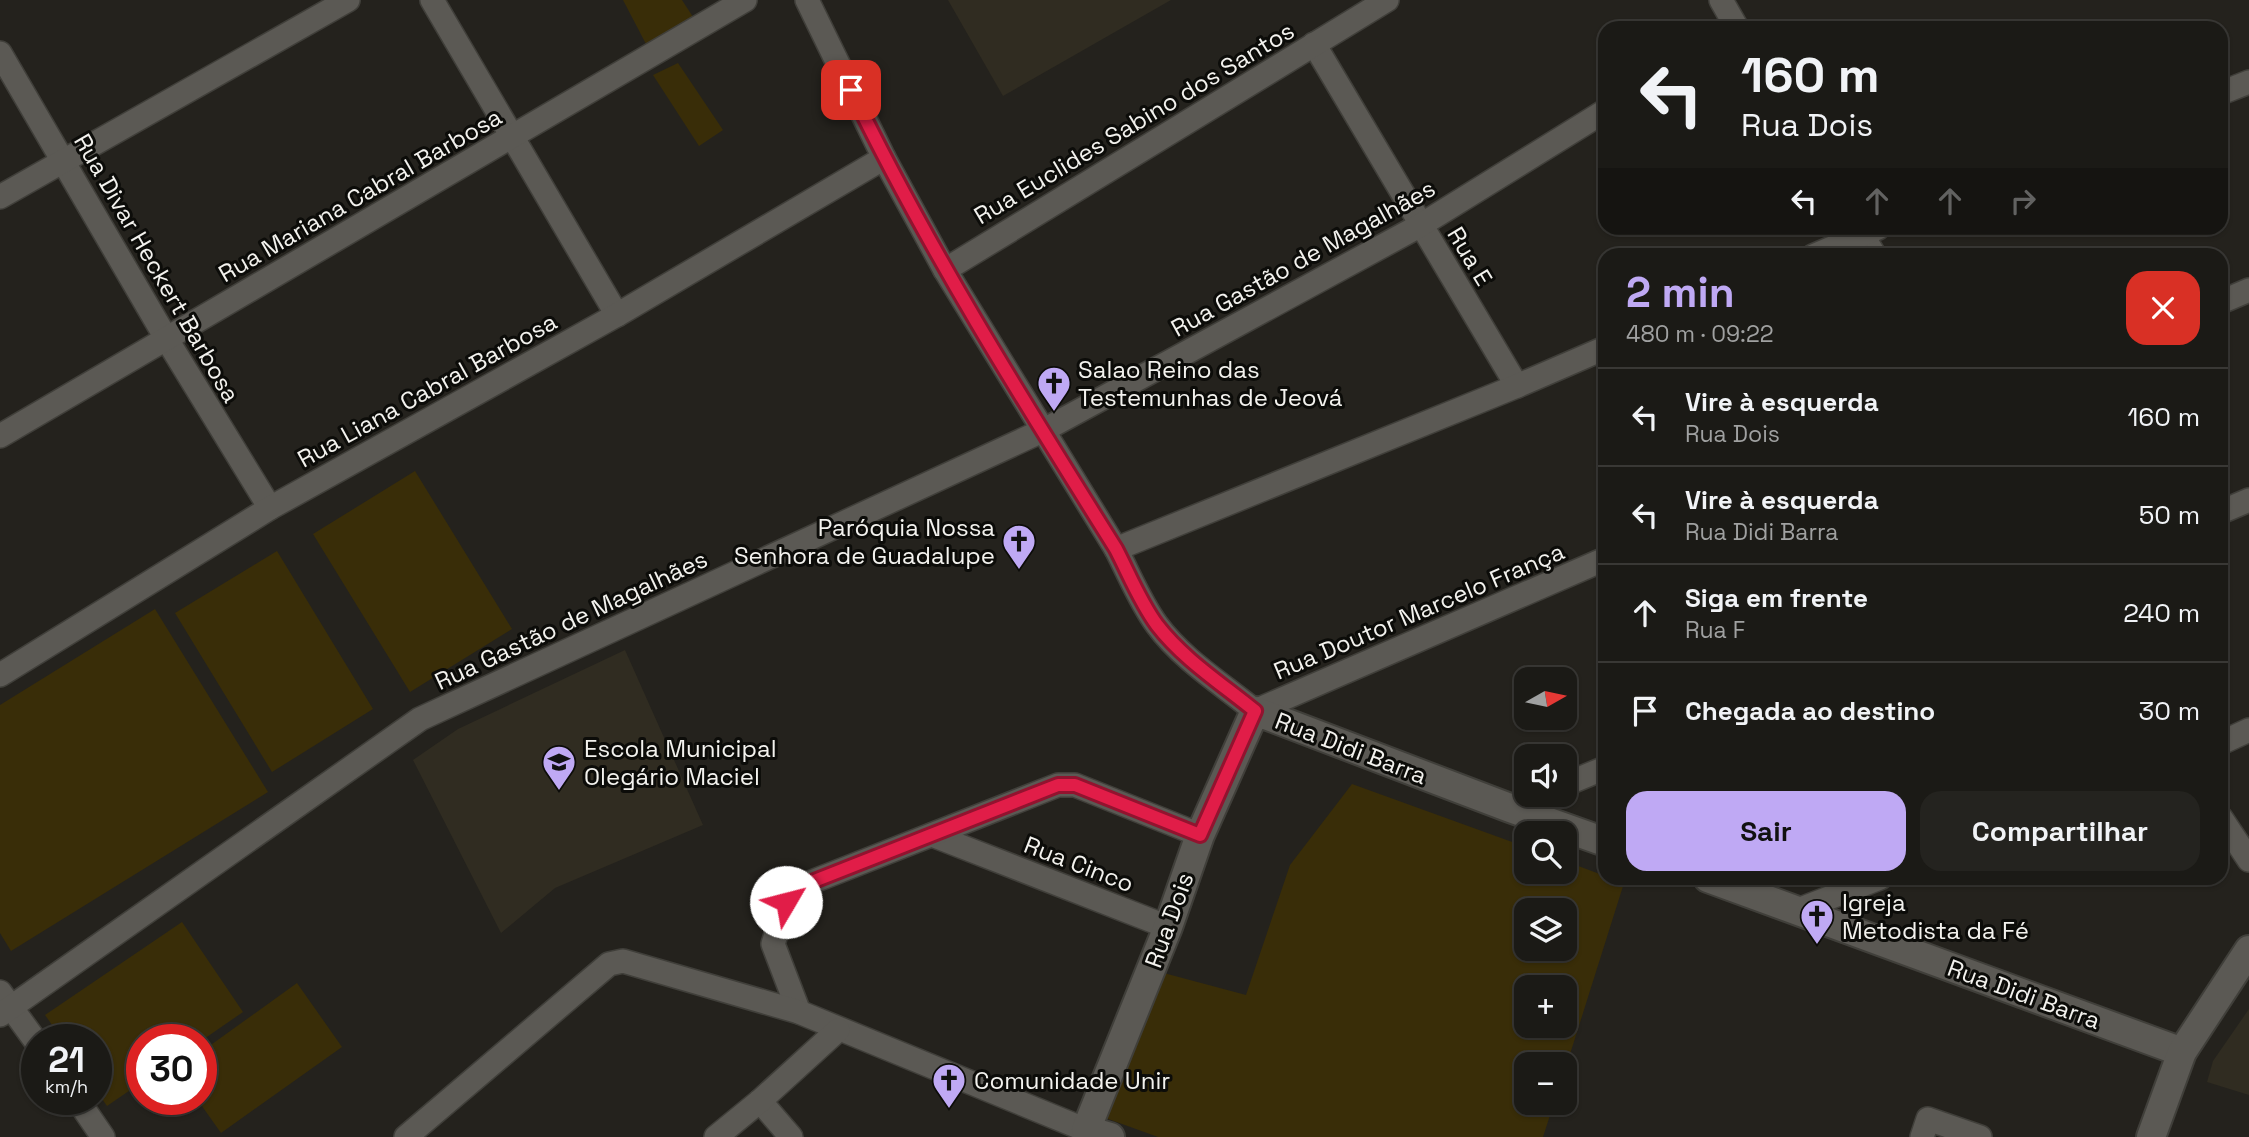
<!DOCTYPE html>
<html lang="pt">
<meta charset="utf-8">
<style>
:root{--surface:#1b1a16;--page:#24231f;--text:#f1f3f6;--muted:#a0a1a1;--line:#393835;--accent:#bfa9f4}
body{margin:0;font-family:"Space Grotesk",sans-serif;background:var(--page);color:var(--text);height:100vh;display:flex;flex-direction:column;font-size:26px;white-space:nowrap}
*{box-sizing:border-box;margin:0}
p{font-size:23px;color:var(--muted)}
.icon{flex:none;width:38px;height:38px;fill:none;stroke:currentColor;stroke-width:2;stroke-linecap:round;stroke-linejoin:round}
.map{position:relative;flex:1;overflow:hidden}
.side{position:absolute;left:1598px;top:248px;width:630px;height:637px;display:flex;flex-direction:column;background:var(--surface);border-radius:21px;box-shadow:0 2px 5px #0004,0 0 0 2px var(--line)}
.side>*{flex:none}
.hud{position:absolute;left:1598px;top:21px;width:630px;height:214px;border-radius:21px;box-shadow:0 2px 5px #0004,0 0 0 2px var(--line);background:#1b1a16;color:var(--text);overflow:hidden}
.needle{width:46px;rotate:81deg}
.buttons{position:absolute;left:1514px;top:667px;display:grid;gap:14px}
.buttons a{display:grid;place-items:center;width:63px;height:63px;border-radius:14px;background:var(--surface);box-shadow:0 2px 5px #0004,0 0 0 2px var(--line);font-size:35px}
.speed{position:absolute;left:21px;top:1024px;display:flex;gap:14px;font-size:35px;font-weight:700;text-align:center}
.speed>*{display:grid;place-content:center;width:91px;height:91px;border-radius:50%;background:var(--surface);box-shadow:0 2px 5px #0004,0 0 0 2px var(--line);line-height:1}
.speed small{font-size:18px;font-weight:400}
.speed .limit{border:10px solid #d22;background:#fff;color:#111}
.pin{position:absolute;display:grid;place-items:center;width:60px;height:60px;color:#fff;margin:-30px;border-radius:14px;box-shadow:0 4px 10px #0006}
.me{position:absolute;width:77px;margin:-38px;rotate:53deg;stroke-linejoin:round;filter:drop-shadow(0 0 5px #0008)}
.turn{display:flex;align-items:center;gap:24px;height:147px;padding:0 28px;font-size:32px}
.turn .icon{width:91px;height:91px;stroke-width:2.5}
.turn b{display:block;font-size:49px;line-height:60px}
.lanes{display:flex;align-items:center;height:66px;padding:0 28px;background:#0003;justify-content:center;gap:35px;direction:ltr}
.lanes .off{opacity:.35}
.round{display:grid;place-items:center;flex:none;width:74px;height:74px;border-radius:21px;background:var(--page)}
.overview{display:flex;align-items:center;justify-content:space-between;height:119px;padding:0 28px}
h1{font-size:42px;font-weight:700;line-height:52px;color:var(--accent)}
.cta{display:flex;gap:14px;margin-top:auto;padding:14px 28px}
.cta a{flex:1;height:80px;border-radius:21px;background:var(--accent);color:#111;font-size:28px;font-weight:700;line-height:80px;text-align:center}
.cta a+a{background:var(--page);color:var(--text)}
ul{padding:0;list-style:none}
li{display:flex;align-items:center;gap:21px;height:98px;padding:0 28px;border-top:2px solid var(--line)}
li div{flex:1}
li b{display:block;font-size:26px}
li em{font-style:normal}
.map>svg:first-child{display:block}
</style>
<div class="map">
<svg width="2249" height="1137" viewBox="0 0 2249 1137">
<rect width="100%" height="100%" fill="#24221d"/>
<g fill="#302c21">
<path d="M 948,0 L 1171,0 L 1003,96 Z"/>
<path d="M 625,650 L 703,825 L 555,888 L 501,933 L 413,760 L 458,729 Z"/>
<path d="M 2249,1009 L 2249,1095 L 2207,1082 L 2213,1061 Z"/>
</g>
<g fill="#392d08" fill-rule="evenodd">
<path d="M 623,0 L 682,0 L 693,17 L 646,44 Z"/>
<path d="M 678,63 L 723,130 L 699,146 L 653,75 Z"/>
<path d="M 415,471 L 512,629 L 410,692 L 313,534 Z"/>
<path d="M 277,551 L 373,709 L 272,772 L 175,613 Z"/>
<path d="M 155,609 L 268,792 L 11,951 L 0,933 L 0,705 Z"/>
<path d="M 1352,784 L 1526,847 L 1526,872 L 1564,872 L 1565,861 L 1605,876 L 1605,878 L 1624,883 L 1565,1070 L 1564,1064 L 1526,1064 L 1526,1102 L 1554,1103 L 1543,1137 L 1158,1137 L 1100,1116 L 1160,972 L 1246,995 L 1290,865 ZM 1526,910 L 1564,910 L 1564,948 L 1526,948 ZM 1526,987 L 1564,987 L 1564,1026 L 1526,1026 Z"/>
<path d="M 182,922 L 243,1012 L 201,1041 L 201,1040 L 142,1040 L 142,1082 L 107,1106 L 96,1090 L 96,1040 L 62,1039 L 45,1015 Z"/>
<path d="M 297,983 L 342,1047 L 221,1133 L 197,1099 L 201,1099 L 201,1052 Z"/>
</g>
<g fill="none" stroke-linecap="round" stroke-linejoin="round">
<defs>
<g id="minor">
<path d="M 432,0 L 617,315"/>
<path d="M 807,0 L 884,158 L 945,270 L 1116,549 C 1129,574 1140,602 1157,625 C 1182,659 1222,684 1255,711 L 1605,559"/>
<path d="M 1721,0 L 1737,28"/>
<path d="M 1314,44 L 1517,386"/>
<path d="M 0,53 L 166,338 L 270,508"/>
<path d="M 2221,93 L 2249,82"/>
<path d="M 0,197 L 348,0"/>
<path d="M 1858,228 L 1875,256"/>
<path d="M 1813,256 L 1878,228"/>
<path d="M 945,270 L 1387,0"/>
<path d="M 2221,302 L 2249,290"/>
<path d="M 0,436 L 745,0"/>
<path d="M 2221,512 L 2249,500"/>
<path d="M 1116,549 L 1517,386 L 1605,348"/>
<path d="M 0,675 L 270,508 L 617,315 L 884,158"/>
<path d="M 2221,743 L 2249,730"/>
<path d="M 1564,785 L 1605,768"/>
<path d="M 1510,808 L 1542,794"/>
<path d="M 2221,818 L 2249,860"/>
<path d="M 932,835 L 1168,927"/>
<path d="M 1798,910 L 1880,878"/>
<path d="M 0,992 L 37,1043"/>
<path d="M 799,1012 L 773,944 L 786,902 L 809,883 L 1058,785 L 1075,785 L 1200,835"/>
<path d="M 0,1015 L 420,719 L 1042,431 L 1421,225 L 1605,111"/>
<path d="M 77,1099 L 103,1137"/>
<path d="M 760,1101 L 791,1137"/>
<path d="M 406,1137 L 609,964 L 623,961 L 799,1012 L 1086,1130 L 1088,1137"/>
<path d="M 716,1137 L 760,1101 L 838,1030"/>
<path d="M 1922,1137 L 1928,1119 L 1980,1137"/>
</g>
<g id="tertiary">
<path d="M 1708,878 L 2182,1052"/>
<path d="M 1110,1137 L 1086,1130 L 1168,927 L 1200,835 L 1255,711 L 1510,808 L 1605,842"/>
<path d="M 2151,1137 L 2182,1052 L 2249,950"/>
</g>
</defs>
<use href="#minor" stroke="#403f3a" stroke-width="26"/>
<use href="#tertiary" stroke="#403f3a" stroke-width="32"/>
<use href="#minor" stroke="#5b5954" stroke-width="23"/>
<use href="#tertiary" stroke="#5b5954" stroke-width="28"/>
</g>
<g fill="none" stroke-linecap="round" stroke-linejoin="round">
<defs>
<path id="route" d="M 786,902 L 809,883 L 1058,785 L 1075,785 L 1200,835 L 1255,711 C 1222,684 1183,659 1157,625 C 1140,602 1129,574 1116,549 C 1022,399 928,249 851,90"/>
</defs>
<use href="#route" stroke="#92132f" stroke-width="18"/>
<use href="#route" stroke="#e11d48" stroke-width="12"/>
</g>
<defs>
<symbol id="church-pin" viewBox="-11 -11 22 30"><path d="M0 17L-7.5 6A9.5 9.5 0 1 1 7.5 6Z" fill="#bfa9f4" stroke="#0c0c09"/><path d="M-1.2-6h2.4v3.5h3.3v2.4h-3.3V6h-2.4V-.1h-3.3v-2.4h3.3Z" fill="#111"/></symbol>
<symbol id="school-pin" viewBox="-11 -11 22 30"><path d="M0 17L-7.5 6A9.5 9.5 0 1 1 7.5 6Z" fill="#bfa9f4" stroke="#0c0c09"/><path d="M0-5L7-2L0 1L-7-2ZM-4 1L0 2.5L4 1V4Q0 6-4 4Z" fill="#111"/></symbol>
</defs>
<g fill-rule="evenodd">
<use href="#church-pin" x="1035" y="364" width="38" height="52"/>
<use href="#church-pin" x="1000" y="522" width="38" height="52"/>
<use href="#school-pin" x="540" y="743" width="38" height="52"/>
<use href="#church-pin" x="1798" y="897" width="38" height="52"/>
<use href="#church-pin" x="930" y="1061" width="38" height="52"/>
</g>
<g text-anchor="middle" dominant-baseline="central" stroke-width="6" stroke-linejoin="round" paint-order="stroke">
<g font-size="24" fill="#f3f2ee" stroke="#0c0c09">
<text transform="translate(1134 123) rotate(-31)">Rua Euclides Sabino dos Santos</text>
<text transform="translate(360 195) rotate(-30)">Rua Mariana Cabral Barbosa</text>
<text transform="translate(1470 256) rotate(59)">Rua E</text>
<text transform="translate(1303 258) rotate(-29)">Rua Gastão de Magalhães</text>
<text transform="translate(157 268) rotate(60)">Rua Divar Heckert Barbosa</text>
<text transform="translate(427 390) rotate(-29)">Rua Liana Cabral Barbosa</text>
<text transform="translate(1419 611) rotate(-23)">Rua Doutor Marcelo França</text>
<text transform="translate(571 620) rotate(-25)">Rua Gastão de Magalhães</text>
<text transform="translate(1351 748) rotate(21)">Rua Didi Barra</text>
<text transform="translate(1079 864) rotate(21)">Rua Cinco</text>
<text transform="translate(1169 920) rotate(-70)">Rua Dois</text>
<text transform="translate(2024 994) rotate(20)">Rua Didi Barra</text>
</g>
<g font-size="24" fill="#f3f2ee" stroke="#0c0c09" text-anchor="start">
<text x="1078" y="369">Salao Reino das<tspan x="1078" dy="28">Testemunhas de Jeová</tspan></text>
<text x="995" y="527" text-anchor="end">Paróquia Nossa<tspan x="995" dy="28">Senhora de Guadalupe</tspan></text>
<text x="584" y="748">Escola Municipal<tspan x="584" dy="28">Olegário Maciel</tspan></text>
<text x="1842" y="902">Igreja<tspan x="1842" dy="28">Metodista da Fé</tspan></text>
<text x="974" y="1080">Comunidade Unir</text>
</g>
</g>
</svg>
<div class="buttons">
<a><svg class="needle" viewBox="-14 -14 28 28"><path d="M0-13l5 13h-10z" fill="#e53935"/><path d="M0 13l5-13h-10z" fill="#a0a1a1"/></svg></a>
<a><svg class="icon" aria-label="sound" viewBox="0 0 24 24"><path d="M4 9h4l5-4v14l-5-4H4zM17 9q2 3 0 6"/></svg></a>
<a><svg class="icon" aria-label="search" viewBox="0 0 24 24"><circle cx="10" cy="10" r="6"/><path d="M15 15l6 6"/></svg></a>
<a><svg class="icon" aria-label="layers" viewBox="0 0 24 24"><path d="M12 4l9 5-9 5-9-5zM3 14l9 5 9-5"/></svg></a>
<a>+</a>
<a>−</a>
</div>
<div class="speed"><div>21<small>km/h</small></div><div class="limit">30</div></div>
<div class="pin" style="left:851px;top:90px;background:#d93025"><svg class="icon" aria-label="arrive" viewBox="0 0 24 24"><path d="M6 21V4h12l-3 4 3 4H6"/></svg></div>
<svg class="me" style="left:786px;top:902px" viewBox="-20 -20 40 40"><circle r="19" fill="#fff"/><path d="M0-13L10 11 0 6-10 11z" fill="#e11d48"/></svg>
<div class="hud">
<div class="turn"><svg class="icon" aria-label="left" viewBox="0 0 24 24"><path d="M17 20v-9H6M10 6l-5 5 5 5"/></svg><div><b>160 m</b>Rua Dois</div></div>
<div class="lanes"><svg class="icon" aria-label="left" viewBox="0 0 24 24"><path d="M17 20v-9H6M10 6l-5 5 5 5"/></svg><svg class="icon off" aria-label="ahead" viewBox="0 0 24 24"><path d="M12 20V5M6 11l6-6 6 6"/></svg><svg class="icon off" aria-label="ahead" viewBox="0 0 24 24"><path d="M12 20V5M6 11l6-6 6 6"/></svg><svg class="icon off" aria-label="right" viewBox="0 0 24 24"><path d="M7 20v-9h11M14 6l5 5-5 5"/></svg></div>
</div>
<section class="side">
<div class="overview"><div><h1>2 min</h1><p>480 m · 09:22</p></div><a class="round" style="background:#d93025;color:#fff"><svg class="icon" aria-label="close" viewBox="0 0 24 24"><path d="M6 6l12 12M18 6L6 18"/></svg></a></div>
<ul>
<li><svg class="icon" aria-label="left" viewBox="0 0 24 24"><path d="M17 20v-9H6M10 6l-5 5 5 5"/></svg><div><b>Vire à esquerda</b><p>Rua Dois</p></div><em>160 m</em></li>
<li><svg class="icon" aria-label="left" viewBox="0 0 24 24"><path d="M17 20v-9H6M10 6l-5 5 5 5"/></svg><div><b>Vire à esquerda</b><p>Rua Didi Barra</p></div><em>50 m</em></li>
<li><svg class="icon" aria-label="ahead" viewBox="0 0 24 24"><path d="M12 20V5M6 11l6-6 6 6"/></svg><div><b>Siga em frente</b><p>Rua F</p></div><em>240 m</em></li>
<li><svg class="icon" aria-label="arrive" viewBox="0 0 24 24"><path d="M6 21V4h12l-3 4 3 4H6"/></svg><div><b>Chegada ao destino</b></div><em>30 m</em></li>
</ul>
<div class="cta"><a>Sair</a><a>Compartilhar</a></div>
</section>
</div>
